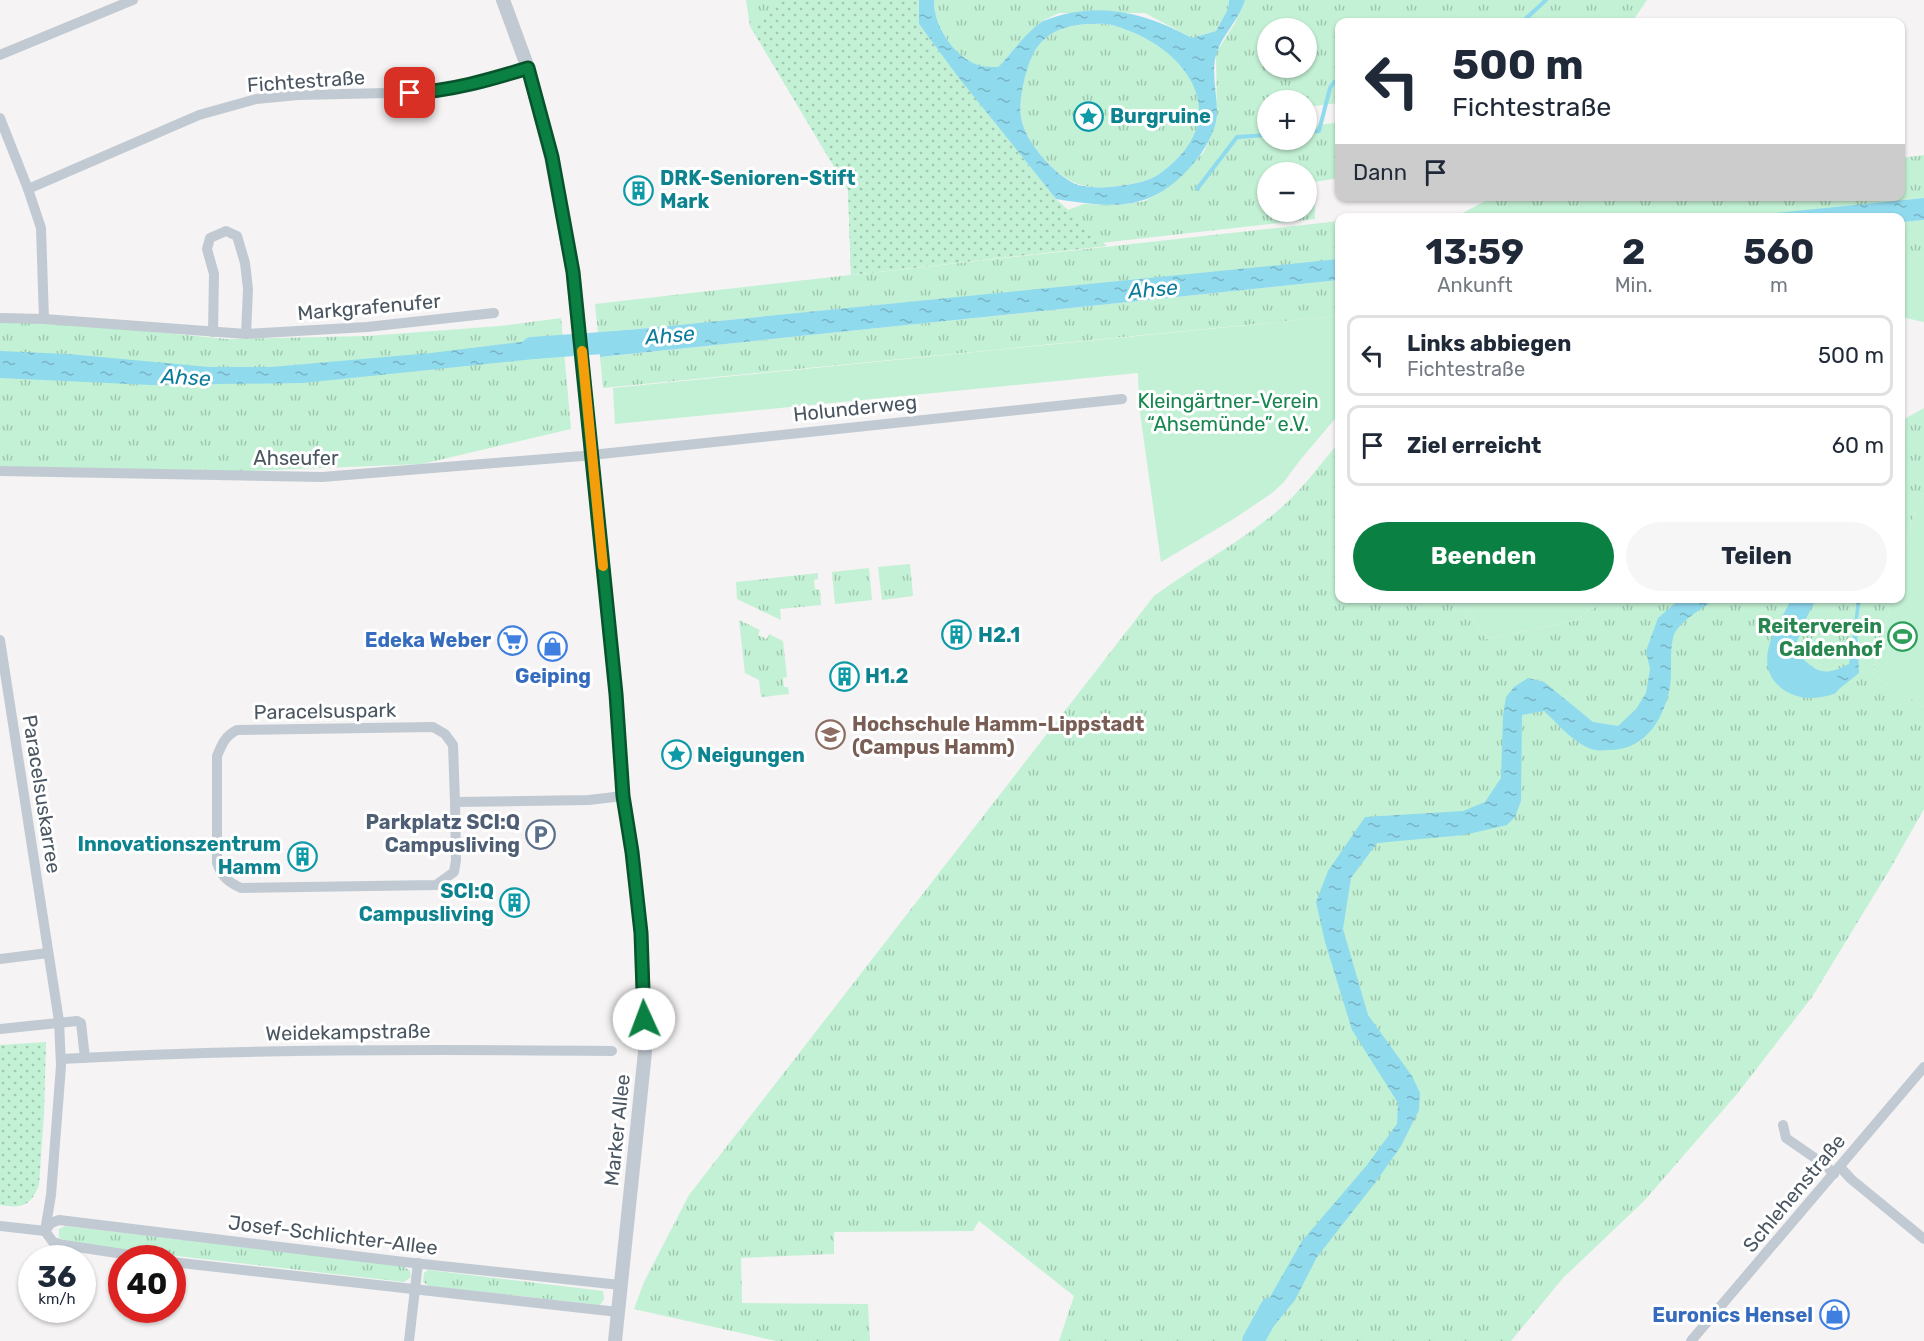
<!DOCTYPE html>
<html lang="de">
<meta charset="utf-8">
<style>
:root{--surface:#fff;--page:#f6f6f7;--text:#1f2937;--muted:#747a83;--line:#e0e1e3;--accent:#0b8043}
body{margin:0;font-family:Rubik,sans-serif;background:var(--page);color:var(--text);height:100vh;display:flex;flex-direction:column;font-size:22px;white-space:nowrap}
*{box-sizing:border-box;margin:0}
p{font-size:20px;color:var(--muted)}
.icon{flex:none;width:33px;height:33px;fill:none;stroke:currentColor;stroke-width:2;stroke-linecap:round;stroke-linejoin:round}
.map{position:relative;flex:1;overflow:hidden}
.panel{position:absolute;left:1335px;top:213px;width:570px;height:390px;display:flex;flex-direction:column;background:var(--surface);border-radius:12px;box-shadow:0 2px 4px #0004}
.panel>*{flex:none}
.hud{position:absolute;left:1335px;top:18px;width:570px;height:183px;border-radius:12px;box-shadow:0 2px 4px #0004;background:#fff;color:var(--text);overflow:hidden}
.fabs{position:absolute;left:1257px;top:18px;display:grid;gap:12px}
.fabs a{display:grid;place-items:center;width:60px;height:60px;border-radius:50%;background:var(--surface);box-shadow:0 2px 4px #0004;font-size:30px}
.speed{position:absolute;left:18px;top:1245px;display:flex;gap:12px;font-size:30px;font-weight:700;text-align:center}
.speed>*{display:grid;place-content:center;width:78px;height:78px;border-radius:50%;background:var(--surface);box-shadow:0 2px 4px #0004;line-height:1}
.speed small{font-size:15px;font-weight:400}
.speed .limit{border:9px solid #d22;background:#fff;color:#111}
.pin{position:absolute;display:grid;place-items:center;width:51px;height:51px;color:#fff;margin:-26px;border-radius:12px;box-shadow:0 3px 9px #0006}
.me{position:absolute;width:66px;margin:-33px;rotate:358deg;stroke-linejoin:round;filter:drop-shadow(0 0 4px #0008)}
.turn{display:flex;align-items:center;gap:21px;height:126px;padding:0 18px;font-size:27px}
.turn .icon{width:78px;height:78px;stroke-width:2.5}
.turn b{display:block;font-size:42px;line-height:51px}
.then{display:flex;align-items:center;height:57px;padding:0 18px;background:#0003;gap:12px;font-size:22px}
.eta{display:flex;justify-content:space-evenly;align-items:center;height:102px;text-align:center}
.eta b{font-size:36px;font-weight:700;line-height:42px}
.cta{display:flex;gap:12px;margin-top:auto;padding:12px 18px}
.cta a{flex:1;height:69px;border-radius:36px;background:var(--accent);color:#fff;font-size:24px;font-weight:700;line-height:69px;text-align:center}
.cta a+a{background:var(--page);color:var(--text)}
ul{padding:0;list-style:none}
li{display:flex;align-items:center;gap:18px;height:81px;margin:0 12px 9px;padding:0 6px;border:3px solid var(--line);border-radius:12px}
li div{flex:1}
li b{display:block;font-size:22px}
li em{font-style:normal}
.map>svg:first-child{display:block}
</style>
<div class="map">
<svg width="1924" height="1341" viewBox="0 0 1924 1341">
<defs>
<pattern id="grass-tufts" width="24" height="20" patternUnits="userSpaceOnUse" patternTransform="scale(1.5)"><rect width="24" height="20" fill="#c3f1d5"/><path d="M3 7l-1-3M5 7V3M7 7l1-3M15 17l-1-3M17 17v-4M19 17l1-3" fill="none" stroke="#a0c6b0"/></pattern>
<pattern id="park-dots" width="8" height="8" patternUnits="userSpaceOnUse" patternTransform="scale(1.5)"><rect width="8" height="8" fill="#c3f1d5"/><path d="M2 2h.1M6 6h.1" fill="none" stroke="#a0c6b0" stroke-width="1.8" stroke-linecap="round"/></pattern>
<pattern id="water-ripples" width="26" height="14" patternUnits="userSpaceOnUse" patternTransform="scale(1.5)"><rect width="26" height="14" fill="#90daee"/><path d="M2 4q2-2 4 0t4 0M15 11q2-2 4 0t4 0" fill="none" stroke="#78b4c4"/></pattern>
</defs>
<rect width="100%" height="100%" fill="#f5f3f3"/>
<g fill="url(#grass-tufts)" fill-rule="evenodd">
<path d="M 746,0 L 919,0 L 919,24 L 991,118 L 852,275 L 1339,221 L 1339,260 L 598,333 L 595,304 L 851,275 L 848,190 L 750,26 Z"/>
<path d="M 934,0 L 1229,0 L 1228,9 L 1216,31 L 1192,38 L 1145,13 L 1059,13 L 1044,20 L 1031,31 L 998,67 C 992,67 985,67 979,66 C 955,58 933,25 934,0 Z"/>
<path d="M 1245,0 L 1647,0 L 1632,22 L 1340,22 L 1339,103 L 1307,107 L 1306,100 L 1268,100 L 1267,127 L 1264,133 L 1267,133 L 1268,140 L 1306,140 L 1307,127 L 1339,122 L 1339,178 L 1314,182 L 1315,219 L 886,267 L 1017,229 L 1084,204 L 1119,205 L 1145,201 L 1166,189 L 1203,153 L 1209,141 L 1217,117 L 1216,53 L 1235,23 ZM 1268,28 L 1306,28 L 1306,68 L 1268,68 ZM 1268,172 L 1306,172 L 1306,212 L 1268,212 Z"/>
<path d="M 1085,24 C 1094,24 1104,23 1112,25 C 1185,45 1239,115 1162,172 C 1150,181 1134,184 1119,186 C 1107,188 1090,188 1078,184 C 1056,177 1024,141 1021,117 C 1019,104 1022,90 1025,77 C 1029,62 1034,47 1047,37 C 1058,28 1071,26 1085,24 Z"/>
<path d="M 1924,155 L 1924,198 L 1735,218 L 1453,218 L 1493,197 L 1502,197 L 1900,196 L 1901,158 Z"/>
<path d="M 1924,220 L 1924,255 L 1901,258 L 1900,222 Z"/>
<path d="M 1339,280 L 1339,316 L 603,388 L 600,357 Z"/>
<path d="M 561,318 L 571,429 L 422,464 L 148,475 L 0,468 L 0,321 L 43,321 L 227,339 L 367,336 L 500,326 Z"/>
<path d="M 1924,408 L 1924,493 L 1912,520 L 1901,564 L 1901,421 Z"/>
<path d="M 1339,442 L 1340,598 L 1460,599 L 1486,639 L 1573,621 L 1609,599 L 1892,599 L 1873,675 L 1924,707 L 1924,809 L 1890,869 L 1812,997 L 1737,1094 L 1644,1201 L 1563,1278 L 1511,1341 L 1059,1341 L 1074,1296 L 979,1221 L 973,1231 L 834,1232 L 834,1254 L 741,1258 L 742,1303 L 868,1304 L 870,1341 L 776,1341 L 634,1309 L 644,1282 L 689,1195 L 1154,596 C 1193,567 1237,544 1275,513 C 1300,493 1319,466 1339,442 Z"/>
<path d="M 910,564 L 913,596 L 882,600 L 878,567 Z"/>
<path d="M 869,568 L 872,600 L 835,604 L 832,572 Z"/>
<path d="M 818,573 L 818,579 L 814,580 L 815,589 L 820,590 L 821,605 L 780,609 L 781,620 L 737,599 L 736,582 Z"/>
<path d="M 739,620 L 760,630 L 758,635 L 767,639 L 769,634 L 783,641 L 787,677 L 783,678 L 784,687 L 788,687 L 789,694 L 761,697 L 759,680 L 745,673 Z"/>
<path d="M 65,1226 L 403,1266 L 410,1271 L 411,1277 L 404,1282 L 81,1245 L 59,1238 L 59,1229 Z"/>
<path d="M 428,1270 L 603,1291 L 604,1299 L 600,1305 L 429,1286 L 423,1282 L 424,1273 Z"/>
</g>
<g fill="url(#park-dots)">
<path d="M 781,0 L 919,0 L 919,24 L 959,78 L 1056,199 L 1107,246 L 851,275 L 848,190 L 750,26 Z"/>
<path d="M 46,1042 L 44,1113 L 39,1185 C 30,1207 22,1208 0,1205 L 0,1045 Z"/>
</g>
<g fill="#c3f1d5">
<path d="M 1924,255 L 1924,322 L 1901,317 L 1900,258 Z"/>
<path d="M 1339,316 L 1339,414 L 1301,459 L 1283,483 L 1272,493 L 1232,520 L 1161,562 L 1139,406 L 1138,373 L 615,424 L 613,388 Z"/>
<path d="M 1924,493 L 1924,707 L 1873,675 L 1892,599 L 1900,598 L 1901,564 L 1912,520 Z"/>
<path d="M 1460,599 L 1609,599 L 1573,621 L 1486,639 Z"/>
</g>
<g fill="url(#water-ripples)" fill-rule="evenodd">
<path d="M 919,0 L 934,0 C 933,25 954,57 978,65 C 984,67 991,67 998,67 C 1013,52 1025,33 1043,21 C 1097,0 1143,12 1192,38 L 1216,31 L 1228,9 L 1229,0 L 1245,0 C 1239,20 1223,34 1217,52 C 1210,71 1218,95 1217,116 C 1215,133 1204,151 1193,164 C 1151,213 1114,208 1056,199 L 959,78 L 919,24 ZM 1085,24 C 1094,24 1104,23 1112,25 C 1185,45 1238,115 1162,172 C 1151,181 1134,184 1119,186 C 1107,188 1090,188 1078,185 C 1056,177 1024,141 1021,117 C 1019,104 1022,90 1025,77 C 1029,62 1034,47 1047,37 C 1058,28 1071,26 1085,24 Z"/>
<path d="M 1924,198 L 1924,220 L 1901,222 L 1900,218 L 1735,217 Z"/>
<path d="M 1339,259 L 1339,280 L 600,357 L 598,333 Z"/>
<path d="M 560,337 L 562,356 L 303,383 L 151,385 L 0,378 L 0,351 L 68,354 L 209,367 L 271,367 L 431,353 Z"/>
<path d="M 1681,598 L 1716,599 C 1704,607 1676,623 1673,638 C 1669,653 1673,675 1669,692 C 1661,724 1643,750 1609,750 C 1604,750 1599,751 1595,750 C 1575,745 1559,725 1544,711 L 1522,715 L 1521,801 L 1515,817 L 1507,825 L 1464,835 L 1377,843 L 1351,878 L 1343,929 L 1368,1015 L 1412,1076 L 1420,1093 L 1419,1110 L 1401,1146 L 1375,1183 L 1317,1257 L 1295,1300 L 1265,1337 L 1250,1332 L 1302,1241 L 1367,1165 L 1397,1124 L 1398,1103 L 1352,1030 L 1325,942 L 1316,902 L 1328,871 L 1365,817 L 1463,811 L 1485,802 L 1501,778 L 1503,715 L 1506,697 L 1514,687 L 1528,678 L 1544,682 L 1593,722 L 1618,726 L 1636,709 L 1646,693 L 1650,669 L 1646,651 L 1658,618 Z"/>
<path d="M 1794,599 L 1813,599 L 1794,650 C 1815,670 1820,679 1849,664 L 1857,599 L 1861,599 L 1857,625 L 1859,673 L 1839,689 L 1805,689 L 1776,666 L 1778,640 Z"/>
</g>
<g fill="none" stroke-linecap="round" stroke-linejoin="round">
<g stroke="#90daee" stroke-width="4">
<path d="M 1522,22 L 1546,0"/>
<path d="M 1306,132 L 1319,131 L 1330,88 L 1334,82 L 1340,81"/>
<path d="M 1197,189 L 1237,137 L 1268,135"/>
</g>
<g stroke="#90daee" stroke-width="22">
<path d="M 532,348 L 630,341"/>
<path d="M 1804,598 C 1794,623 1759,662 1792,682 C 1804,689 1816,688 1829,684"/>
<path d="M 1253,1341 L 1271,1308"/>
</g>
<g stroke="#c1cad2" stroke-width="10">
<path d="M 0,55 L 133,0"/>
<path d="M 0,118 L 28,189 L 41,228 L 44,319"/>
<path d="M 28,189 L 199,115 L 256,99 L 298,95 L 432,92 L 482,82 L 528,68"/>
<path d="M 0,318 L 44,319 L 246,334 L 367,327 L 494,313"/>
<path d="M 213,332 L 214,274 L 207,249 L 210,238 L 226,231 L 237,236 L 245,263 L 248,289 L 246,334"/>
<path d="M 0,471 L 322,477 L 582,456 L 1122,399"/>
<path d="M 0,640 L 59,1021 L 61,1066 L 51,1195 L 45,1231"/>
<path d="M 455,802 L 453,745 L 445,734 L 433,727 L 237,730 C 225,736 222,744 217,756 L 217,863 C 222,877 228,882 241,888 L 436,885 L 454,872 L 456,860 L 455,802 L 589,800 L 623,796"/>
<path d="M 0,959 L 48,953"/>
<path d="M 0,1029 L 77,1021 L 81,1023 L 85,1058"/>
<path d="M 61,1059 C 244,1049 428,1049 612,1051"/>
<path d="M 1783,1125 L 1786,1138 L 1825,1165 L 1834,1174"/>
<path d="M 1840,1167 L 1851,1179 L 1924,1239"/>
<path d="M 0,1226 L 45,1231"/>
<path d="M 45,1231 L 51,1223 L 59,1220 L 404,1262 L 620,1285"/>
<path d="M 45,1231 L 53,1242 L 64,1245 L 150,1258"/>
<path d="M 172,1262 L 618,1312"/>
<path d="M 409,1341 L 418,1263"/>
<path d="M 1691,1341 L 1924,1067"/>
</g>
<path stroke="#c1cad2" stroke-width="14" d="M 503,0 L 528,68 L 551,157 L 573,272 L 616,694 L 623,796 L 632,852 L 641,933 L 645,1052 L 615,1341"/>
</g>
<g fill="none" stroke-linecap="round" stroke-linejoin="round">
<defs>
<path id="route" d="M 410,93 C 451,91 489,80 528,68 L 552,157 L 573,272 L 616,694 L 623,796 L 632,852 L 641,933 L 644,1019"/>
</defs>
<use href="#route" stroke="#07532c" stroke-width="15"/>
<use href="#route" stroke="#0b8043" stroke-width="10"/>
<path stroke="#f59e0b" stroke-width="10" d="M 582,351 L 603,566"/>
</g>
<defs>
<symbol id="sight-ring" viewBox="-11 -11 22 22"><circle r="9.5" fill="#fff" stroke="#0f9aa8" stroke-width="1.5"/><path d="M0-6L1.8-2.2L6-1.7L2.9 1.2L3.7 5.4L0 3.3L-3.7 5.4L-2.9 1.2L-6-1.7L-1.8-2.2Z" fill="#0f9aa8"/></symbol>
<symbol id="building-ring" viewBox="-11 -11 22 22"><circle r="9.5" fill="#fff" stroke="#0f9aa8" stroke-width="1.5"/><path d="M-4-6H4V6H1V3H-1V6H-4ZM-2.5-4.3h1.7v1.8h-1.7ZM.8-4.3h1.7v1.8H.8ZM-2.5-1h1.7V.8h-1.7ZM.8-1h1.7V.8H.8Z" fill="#0f9aa8"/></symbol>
<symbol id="stadium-ring" viewBox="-11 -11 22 22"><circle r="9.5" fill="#fff" stroke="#2e9e5b" stroke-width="1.5"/><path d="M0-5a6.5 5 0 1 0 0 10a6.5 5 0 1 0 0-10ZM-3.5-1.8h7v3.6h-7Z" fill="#2e9e5b"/></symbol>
<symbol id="supermarket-ring" viewBox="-11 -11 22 22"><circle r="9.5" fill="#fff" stroke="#3f7fe0" stroke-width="1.5"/><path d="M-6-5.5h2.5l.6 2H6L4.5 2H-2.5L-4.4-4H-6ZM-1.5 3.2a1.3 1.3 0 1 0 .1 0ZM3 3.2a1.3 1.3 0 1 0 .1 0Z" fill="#3f7fe0"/></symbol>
<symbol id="shop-ring" viewBox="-11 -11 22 22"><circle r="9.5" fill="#fff" stroke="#3f7fe0" stroke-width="1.5"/><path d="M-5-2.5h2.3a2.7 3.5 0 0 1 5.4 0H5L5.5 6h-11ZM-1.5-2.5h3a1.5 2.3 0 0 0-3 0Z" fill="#3f7fe0"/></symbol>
<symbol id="university-ring" viewBox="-11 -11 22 22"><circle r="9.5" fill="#fff" stroke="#8d6e63" stroke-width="1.5"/><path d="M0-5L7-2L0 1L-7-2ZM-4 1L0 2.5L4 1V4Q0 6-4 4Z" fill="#8d6e63"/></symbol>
<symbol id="parking-ring" viewBox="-11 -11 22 22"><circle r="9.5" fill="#fff" stroke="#5c6f8a" stroke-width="1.5"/><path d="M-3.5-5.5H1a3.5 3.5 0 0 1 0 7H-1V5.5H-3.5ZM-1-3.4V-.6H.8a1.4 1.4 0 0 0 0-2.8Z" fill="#5c6f8a"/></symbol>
</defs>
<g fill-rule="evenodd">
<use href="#sight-ring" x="1072" y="100" width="33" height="33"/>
<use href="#building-ring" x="622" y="174" width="33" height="33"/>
<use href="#building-ring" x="940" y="618" width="33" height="33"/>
<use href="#stadium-ring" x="1886" y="620" width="33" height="33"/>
<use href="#supermarket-ring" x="496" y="624" width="33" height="33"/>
<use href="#shop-ring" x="536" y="630" width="33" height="33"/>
<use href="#building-ring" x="828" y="660" width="33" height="33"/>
<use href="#university-ring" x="814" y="718" width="33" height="33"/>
<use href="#sight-ring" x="660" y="738" width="33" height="33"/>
<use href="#parking-ring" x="524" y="818" width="33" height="33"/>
<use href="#building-ring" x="286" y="840" width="33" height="33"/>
<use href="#building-ring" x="498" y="886" width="33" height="33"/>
<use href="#shop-ring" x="1818" y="1298" width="33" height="33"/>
</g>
<g text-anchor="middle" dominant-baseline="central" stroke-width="6" stroke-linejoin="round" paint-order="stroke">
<g font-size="20" fill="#4a5661" stroke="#fff">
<text transform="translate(306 81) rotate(-4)">Fichtestraße</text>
<text transform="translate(369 307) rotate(-5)">Markgrafenufer</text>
<text transform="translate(855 408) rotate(-6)">Holunderweg</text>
<text x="296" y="458">Ahseufer</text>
<text transform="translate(325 711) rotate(-1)">Paracelsuspark</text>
<text transform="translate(42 794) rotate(81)">Paracelsuskarree</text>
<text transform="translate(348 1032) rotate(-1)">Weidekampstraße</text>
<text transform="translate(617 1130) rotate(-84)">Marker Allee</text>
<text transform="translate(1794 1193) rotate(-50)">Schlehenstraße</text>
<text transform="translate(333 1235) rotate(7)">Josef-Schlichter-Allee</text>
</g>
<g font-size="20" font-weight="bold" fill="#0d838f" stroke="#fff" text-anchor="start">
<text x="1110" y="116">Burgruine</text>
<text x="660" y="178">DRK-Senioren-Stift<tspan x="660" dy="23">Mark</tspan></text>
<text x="978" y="635">H2.1</text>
<text x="865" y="676">H1.2</text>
<text x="697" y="755">Neigungen</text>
<text x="281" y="844" text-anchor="end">Innovationszentrum<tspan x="281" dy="23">Hamm</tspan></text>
<text x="494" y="891" text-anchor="end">SCI:Q<tspan x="494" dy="23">Campusliving</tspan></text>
</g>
<g font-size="20" fill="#17864f" stroke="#fff">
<text x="1228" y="401">Kleingärtner-Verein<tspan x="1228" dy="23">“Ahsemünde” e.V.</tspan></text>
</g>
<g font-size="20" font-weight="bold" fill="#27864d" stroke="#fff" text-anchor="end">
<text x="1882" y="626">Reiterverein<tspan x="1882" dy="23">Caldenhof</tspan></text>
</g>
<g font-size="20" font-weight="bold" fill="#366cbe" stroke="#fff" text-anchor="end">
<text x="491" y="640">Edeka Weber</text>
<text x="553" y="676" text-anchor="middle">Geiping</text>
<text x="1813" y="1315">Euronics Hensel</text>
</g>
<g font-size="20" font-weight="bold" fill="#785e54" stroke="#fff" text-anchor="start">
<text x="852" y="724">Hochschule Hamm-Lippstadt<tspan x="852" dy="23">(Campus Hamm)</tspan></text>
</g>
<g font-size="20" font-weight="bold" fill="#4e5e75" stroke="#fff" text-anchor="end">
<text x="520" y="822">Parkplatz SCI:Q<tspan x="520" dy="23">Campusliving</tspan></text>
</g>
<g font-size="21" font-style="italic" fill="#0c7c9b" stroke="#fff">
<text transform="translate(1153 289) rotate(-5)">Ahse</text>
<text transform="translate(670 335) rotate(-5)">Ahse</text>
<text transform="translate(186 377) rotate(3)">Ahse</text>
</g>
</g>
</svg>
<div class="fabs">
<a><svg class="icon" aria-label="search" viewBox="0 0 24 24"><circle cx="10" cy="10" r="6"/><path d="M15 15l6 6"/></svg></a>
<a>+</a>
<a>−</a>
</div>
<div class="speed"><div>36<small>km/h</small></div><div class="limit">40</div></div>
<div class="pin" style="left:410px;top:93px;background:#d93025"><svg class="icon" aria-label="arrive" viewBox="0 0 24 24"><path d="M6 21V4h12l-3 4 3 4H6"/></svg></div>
<svg class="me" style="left:644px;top:1019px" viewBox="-20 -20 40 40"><circle r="19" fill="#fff"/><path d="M0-13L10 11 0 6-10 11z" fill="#0b8043"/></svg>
<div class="hud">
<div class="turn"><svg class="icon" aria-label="left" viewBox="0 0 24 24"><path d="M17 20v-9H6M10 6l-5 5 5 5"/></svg><div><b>500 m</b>Fichtestraße</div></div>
<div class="then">Dann<svg class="icon" aria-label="arrive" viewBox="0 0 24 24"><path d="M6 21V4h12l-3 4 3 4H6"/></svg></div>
</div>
<section class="panel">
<div class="eta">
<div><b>13:59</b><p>Ankunft</p></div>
<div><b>2</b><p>Min.</p></div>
<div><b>560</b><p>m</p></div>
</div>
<ul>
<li><svg class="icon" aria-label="left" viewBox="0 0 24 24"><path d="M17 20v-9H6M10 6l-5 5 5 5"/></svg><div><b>Links abbiegen</b><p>Fichtestraße</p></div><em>500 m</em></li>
<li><svg class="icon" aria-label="arrive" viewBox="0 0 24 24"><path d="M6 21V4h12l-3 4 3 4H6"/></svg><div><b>Ziel erreicht</b></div><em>60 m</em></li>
</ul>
<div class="cta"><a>Beenden</a><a>Teilen</a></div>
</section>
</div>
